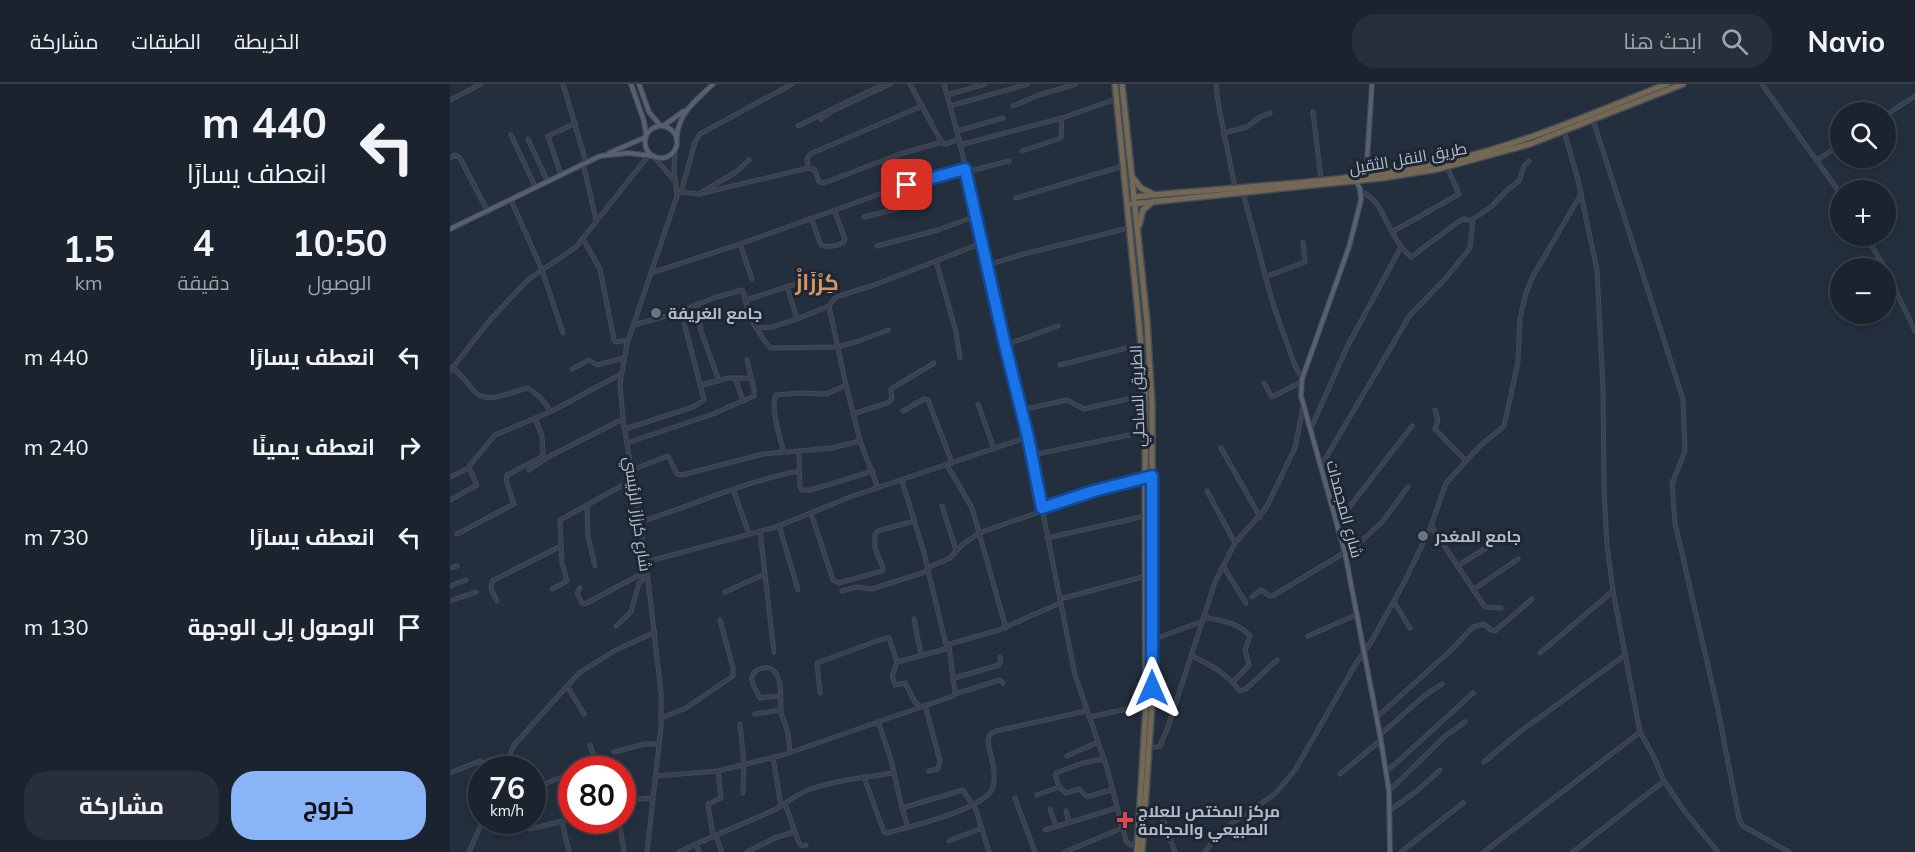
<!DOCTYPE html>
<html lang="ar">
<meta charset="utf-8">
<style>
:root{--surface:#1b232e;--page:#282f3a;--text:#f1f3f6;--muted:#a0a4aa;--line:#39404a;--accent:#8ab4f8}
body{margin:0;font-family:Mulish,Cairo,sans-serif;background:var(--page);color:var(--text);direction:rtl;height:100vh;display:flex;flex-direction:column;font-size:22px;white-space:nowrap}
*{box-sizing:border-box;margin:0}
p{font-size:20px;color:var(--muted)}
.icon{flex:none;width:33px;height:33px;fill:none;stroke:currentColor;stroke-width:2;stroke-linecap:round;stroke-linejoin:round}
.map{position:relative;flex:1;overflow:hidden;direction:ltr}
.drawer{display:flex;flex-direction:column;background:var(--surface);width:450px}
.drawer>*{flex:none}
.guide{background:#1b232e;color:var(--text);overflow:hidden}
.buttons{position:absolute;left:1380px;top:18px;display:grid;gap:12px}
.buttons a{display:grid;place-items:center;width:66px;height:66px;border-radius:50%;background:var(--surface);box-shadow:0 3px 9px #0003,0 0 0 2px var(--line);font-size:30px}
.speed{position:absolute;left:18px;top:672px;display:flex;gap:12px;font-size:30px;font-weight:700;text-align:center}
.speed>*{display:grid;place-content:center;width:78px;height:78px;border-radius:50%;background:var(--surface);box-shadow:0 3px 9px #0003,0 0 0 2px var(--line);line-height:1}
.speed small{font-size:15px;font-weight:400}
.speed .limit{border:9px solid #d22;background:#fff;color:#111}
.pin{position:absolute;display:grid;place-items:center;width:51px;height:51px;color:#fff;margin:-26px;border-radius:12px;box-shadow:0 3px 9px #0006}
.me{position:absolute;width:66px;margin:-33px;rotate:0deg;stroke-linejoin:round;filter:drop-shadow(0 0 4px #0008)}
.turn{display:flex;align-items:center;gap:21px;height:126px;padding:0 24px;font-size:27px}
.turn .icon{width:78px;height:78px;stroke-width:2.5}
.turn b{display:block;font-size:42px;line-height:51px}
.eta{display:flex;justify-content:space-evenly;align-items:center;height:102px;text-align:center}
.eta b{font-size:36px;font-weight:700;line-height:42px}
.button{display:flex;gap:12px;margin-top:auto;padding:12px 24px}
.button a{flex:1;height:69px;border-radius:24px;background:var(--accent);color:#111;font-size:24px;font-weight:700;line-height:69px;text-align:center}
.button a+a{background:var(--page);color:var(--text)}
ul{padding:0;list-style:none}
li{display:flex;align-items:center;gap:18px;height:90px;padding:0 24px}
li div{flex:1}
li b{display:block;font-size:22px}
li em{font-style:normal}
header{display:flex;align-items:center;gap:36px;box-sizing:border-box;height:84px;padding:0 30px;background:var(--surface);border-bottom:2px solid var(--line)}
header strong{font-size:28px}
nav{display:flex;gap:33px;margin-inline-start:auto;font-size:21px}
.search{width:420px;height:54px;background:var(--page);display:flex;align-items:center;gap:15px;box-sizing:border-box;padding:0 21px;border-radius:24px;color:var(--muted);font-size:22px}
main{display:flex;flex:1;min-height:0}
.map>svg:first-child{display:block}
</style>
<header>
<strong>Navio</strong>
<div class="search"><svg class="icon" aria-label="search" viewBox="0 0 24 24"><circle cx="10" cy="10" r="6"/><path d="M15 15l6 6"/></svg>ابحث هنا</div>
<nav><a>الخريطة</a><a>الطبقات</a><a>مشاركة</a></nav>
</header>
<main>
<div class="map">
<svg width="1465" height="768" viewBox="0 0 1465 768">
<rect width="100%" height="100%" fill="#242f3e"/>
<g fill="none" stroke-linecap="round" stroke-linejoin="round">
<defs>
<g id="minor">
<path d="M 113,0 L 136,78"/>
<path d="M 460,0 L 492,59 L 497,60 L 509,55"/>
<path d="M 494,0 L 509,55 L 555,261 L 578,353 L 625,591 L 657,684 L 676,757 L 680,761 L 687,759"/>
<path d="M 766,0 L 769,24 L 785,103"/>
<path d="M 1312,0 L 1390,109"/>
<path d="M 497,11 L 535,0"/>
<path d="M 0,16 L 31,0"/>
<path d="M 500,22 L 578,0"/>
<path d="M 563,22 L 589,11 L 626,0"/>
<path d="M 863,28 L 871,95"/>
<path d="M 1436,31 L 1465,12"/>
<path d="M 371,35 L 382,27 L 440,0"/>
<path d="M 1143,36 L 1233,315 L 1235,367 L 1222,400 L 1225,439 L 1267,621 L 1289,735 L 1293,742 L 1339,768"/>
<path d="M 348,42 L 434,0"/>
<path d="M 507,47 L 553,34"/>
<path d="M 1114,47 L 1128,96 L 1147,186 L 1153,305 L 1154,405 L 1157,461 L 1163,507 L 1190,648 L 1203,671 L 1214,697 L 1236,729 L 1268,768"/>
<path d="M 773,49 L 797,43 L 810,33 L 820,29"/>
<path d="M 61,51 L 86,104"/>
<path d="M 78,55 L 98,98"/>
<path d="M 510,61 L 612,34 L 666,15"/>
<path d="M 572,67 L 611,54 L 612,34"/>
<path d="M 0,74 L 5,71 L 10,74 L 38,128"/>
<path d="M 205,74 L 224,96"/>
<path d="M 1367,76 L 1390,61"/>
<path d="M 133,79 L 146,136"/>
<path d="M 358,83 L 357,75 L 360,70 L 472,22"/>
<path d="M 516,88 L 559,77"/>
<path d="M 111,91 L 98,52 L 126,39"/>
<path d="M 231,108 L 245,58 L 250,50 L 342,0"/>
<path d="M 231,108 L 249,110 L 286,88 L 299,76"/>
<path d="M 911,108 C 928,113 934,134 942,148 L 1009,110 L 997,83"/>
<path d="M 793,109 L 823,220 L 845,282 L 852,294"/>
<path d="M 249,110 L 358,84 L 365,86 L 369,98 L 374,99 L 450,70 L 492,58"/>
<path d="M 566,114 L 673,82"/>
<path d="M 61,116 L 92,186 L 113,249"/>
<path d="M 414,133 L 447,125 L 448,120 L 444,105"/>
<path d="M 361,134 L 371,161 C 378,164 388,162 394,158 L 395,155 L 384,126"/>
<path d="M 942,148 L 951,163 L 961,173 L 1008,138 L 1014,135 L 1022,137"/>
<path d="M 1416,152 L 1435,184"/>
<path d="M 133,155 L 150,185 L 164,256 L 166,258 L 178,256"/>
<path d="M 290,160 L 302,195"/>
<path d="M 427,162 L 488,146 L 526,132"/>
<path d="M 486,177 L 506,248 L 510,274"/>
<path d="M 537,181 L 574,170 L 679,144"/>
<path d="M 1436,186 L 1465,247"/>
<path d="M 201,189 L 290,160 L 441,106 L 515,85"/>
<path d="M 815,193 L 855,178 L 853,158"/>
<path d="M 337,202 L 347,235"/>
<path d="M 296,216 L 349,199"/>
<path d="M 247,221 L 251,247 L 269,297"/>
<path d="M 379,222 L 395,297 L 410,357 L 428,404"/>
<path d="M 183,241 L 217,232 L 264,214 L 292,206 C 296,213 296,222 299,230 C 300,235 317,262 321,264 L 387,263 L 409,257 L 438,246"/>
<path d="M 308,244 L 322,243 L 347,235 L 379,222 L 385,214 L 392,211 L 427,200 L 532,159"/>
<path d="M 555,261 L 608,242"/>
<path d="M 610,281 L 692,260"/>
<path d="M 2,283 C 11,290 17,299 24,307 C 37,322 63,307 78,304 C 88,311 94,316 100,327"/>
<path d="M 122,285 L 139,276 L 147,281 L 174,274"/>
<path d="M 0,287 L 40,236 L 71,203 L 79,195 L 126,163 L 198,72"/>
<path d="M 285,294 L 293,317"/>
<path d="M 814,299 L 822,313 L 851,298"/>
<path d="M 252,301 L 278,294 L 301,294"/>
<path d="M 528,320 L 544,365"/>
<path d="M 571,326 L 617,316 L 634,325 L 695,311"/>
<path d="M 985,326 L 988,336 L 985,345 L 1016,377"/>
<path d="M 453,327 L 474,315 L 478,316 L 502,379"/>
<path d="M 403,330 L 437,319 L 442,315 L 441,305 L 484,279"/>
<path d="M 861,344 L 897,263 L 951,163"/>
<path d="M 175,345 L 243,323 L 254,316 L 231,227"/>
<path d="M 177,359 L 263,330 L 304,312 L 304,305 L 297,276"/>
<path d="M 771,364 L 810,433"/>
<path d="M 333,367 C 330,350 320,326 326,311 L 351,309 L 377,310 L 396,301"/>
<path d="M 349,367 L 350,403 L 352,406 L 361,406 L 423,387"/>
<path d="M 582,371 L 694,348"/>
<path d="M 497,381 L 522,424 L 556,544"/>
<path d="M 871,382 L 960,231 L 995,195 L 1020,164 L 1023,135 L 1042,122 L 1056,107 L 1069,97 L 1074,82 L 1079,77"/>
<path d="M 79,386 L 98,373 L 173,335"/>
<path d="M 182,386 L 218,372 L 227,390 L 232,391 L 313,370 L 382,364 L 410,357"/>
<path d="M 0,393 L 17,385 L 45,351 L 102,327 L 171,290"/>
<path d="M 452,397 L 473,465 L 496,561 L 549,546 L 610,519"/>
<path d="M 283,405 L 299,450"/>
<path d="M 757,407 L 785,459"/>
<path d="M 0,416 L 27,401 L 19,384"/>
<path d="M 137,421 L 138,453 L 145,482"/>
<path d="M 492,422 L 506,466"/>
<path d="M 592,424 L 644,407 L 702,392"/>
<path d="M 361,429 L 383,496 L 389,499 L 432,487 L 433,484 L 425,464 L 425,450 L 428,447 L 464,437"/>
<path d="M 190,438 C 244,421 295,397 350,387"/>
<path d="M 887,439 L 962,342"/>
<path d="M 329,441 L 348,506"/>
<path d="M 981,442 L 1035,523 L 1051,524"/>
<path d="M 310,447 L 324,568"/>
<path d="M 7,450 L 64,420 L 56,396 L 57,391 L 90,374 L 93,370 L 92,352 L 85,334"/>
<path d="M 597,454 L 695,432"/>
<path d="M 196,478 L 326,443 L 400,413 L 578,353"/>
<path d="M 773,482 L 796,519"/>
<path d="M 1007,482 L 1048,457"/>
<path d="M 0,484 L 7,482"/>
<path d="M 477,484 L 500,474 L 512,461 L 529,449 L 592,427"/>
<path d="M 0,502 L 16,496"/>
<path d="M 130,504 L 127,509 L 132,519 L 135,520 L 197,487"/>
<path d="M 102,505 L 117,497 L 112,479 L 110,436 L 184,395"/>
<path d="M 1023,506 L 1068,475"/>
<path d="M 392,507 L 406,503 L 422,505 L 478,487"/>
<path d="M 275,508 L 315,490"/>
<path d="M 802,513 L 811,506 L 820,512 L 824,511 L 907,461 L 932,438 L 958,403"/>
<path d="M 610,515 L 696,492"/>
<path d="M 0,517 L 26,508"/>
<path d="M 47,517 L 41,505 L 42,497 L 111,462"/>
<path d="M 944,518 L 960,544"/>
<path d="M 754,533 C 771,537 788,538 800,552 L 795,566 L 799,581 L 783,598"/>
<path d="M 464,535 L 471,571"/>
<path d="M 166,542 L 181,528 L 189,499 L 197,492"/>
<path d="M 858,552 L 906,531"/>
<path d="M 702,556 L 753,537"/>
<path d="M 1090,569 L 1163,507"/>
<path d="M 742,572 C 761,581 777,590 790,607 L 796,605 L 827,576"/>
<path d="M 447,578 L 442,592 L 445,601 L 455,599 L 465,618 L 470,622"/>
<path d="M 504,594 L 549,581 L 551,577 L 550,573"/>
<path d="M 117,602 L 134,630"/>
<path d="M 370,609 L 367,579 L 435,554 L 439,554 L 447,578 L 499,564"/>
<path d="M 505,610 L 550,596 L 553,599"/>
<path d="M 330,612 L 310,614 C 308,609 300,598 302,593 C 304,584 318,581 324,587 C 333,596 330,617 331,628 C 332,634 336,640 337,646 C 339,653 339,661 340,669"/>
<path d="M 475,621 L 490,677 L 488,685 L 479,687"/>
<path d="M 305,630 L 331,626"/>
<path d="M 639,633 L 696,621"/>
<path d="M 927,633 L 999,568 L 1023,543 L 1034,540 L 1041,546 L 1045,547 L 1082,515"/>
<path d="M 211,634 L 236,624 L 283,592 L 283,584 L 270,536"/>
<path d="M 428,637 L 441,676 L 452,724 L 458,743"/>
<path d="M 290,640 L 294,680 L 293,709"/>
<path d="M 930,651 L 974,612 L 992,600"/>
<path d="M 700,664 L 710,662 L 718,643 L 765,498 L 785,459 L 816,424 L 845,364 L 853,323"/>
<path d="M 164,668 L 195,660 L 209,660"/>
<path d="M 617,672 L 648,658"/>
<path d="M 323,673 L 331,722"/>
<path d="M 654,675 L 633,679 L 606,689 C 605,698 609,704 616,709 L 629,705 L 637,713 L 661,706"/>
<path d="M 1034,678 L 1067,650 L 1175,571"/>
<path d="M 33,679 L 42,675 L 57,674"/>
<path d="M 53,686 L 64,661 L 129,589 L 166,566 L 205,548"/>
<path d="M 130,686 L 146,677 L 140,661"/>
<path d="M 936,687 L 944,681 L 1023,609"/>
<path d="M 0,689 L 30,677 L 36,686"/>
<path d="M 890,690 L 931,656"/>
<path d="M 206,692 L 268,687 L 333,671 L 503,612 L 505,609 L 499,562"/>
<path d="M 414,693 L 434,748 L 437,749 C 458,743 537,725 543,703 C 547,690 540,670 538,657 L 540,650 L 546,647 L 636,627"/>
<path d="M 82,705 L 122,689"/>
<path d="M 939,707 L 994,653 L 1015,638"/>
<path d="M 587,711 L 609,703"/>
<path d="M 565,714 L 585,768"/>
<path d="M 172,716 L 203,714"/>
<path d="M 335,720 L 349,759 L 352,762 L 356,761"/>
<path d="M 452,724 L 513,706 L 526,726 L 539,768"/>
<path d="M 600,725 L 606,742"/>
<path d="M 940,726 L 967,707 L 990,686"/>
<path d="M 616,727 L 619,738"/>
<path d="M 710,727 L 725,768"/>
<path d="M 169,736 L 174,768"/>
<path d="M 112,737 L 122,735"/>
<path d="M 80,745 L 112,737 L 119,768"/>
<path d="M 595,746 L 667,724"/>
<path d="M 263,753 L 258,720 L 271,714 L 268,687"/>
<path d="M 266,753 L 272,768"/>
<path d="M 499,757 L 532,744"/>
<path d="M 246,761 L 249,768"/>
<path d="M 19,768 L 33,736"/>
<path d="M 197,768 L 211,643 L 211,609 L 196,478 L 173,335 L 170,300 L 177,260 L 227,112 L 224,85 L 225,68"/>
<path d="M 229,768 C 260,753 291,741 322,727 C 335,721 345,711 358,706 C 386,696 415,693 444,689"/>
<path d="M 297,768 L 325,754 L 344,748"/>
<path d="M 615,768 L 672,744"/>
<path d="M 755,768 L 763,757 L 782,739 L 825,710 L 845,686 L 905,581 L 921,558 L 955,497 L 981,442 L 996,399 L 1030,362 L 1054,342 L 1068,278 L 1070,234 L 1076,209 L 1083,192 L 1131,110"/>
<path d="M 951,768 L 1013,719"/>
<path d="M 1034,768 L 1190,648"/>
<path d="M 1123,768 L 1214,697"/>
</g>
<g id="major">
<path d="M 181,0 L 194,37 L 196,51"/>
<path d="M 189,0 L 199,28 L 210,41"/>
<circle cx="211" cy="58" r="16"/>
<path d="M 213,42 L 234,27"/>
<path d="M 227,52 C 229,28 247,16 263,0"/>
<path d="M 159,69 L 196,53"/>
<path d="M 917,77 L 920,84 L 927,89"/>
<path d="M 905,92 L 913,85 L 917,77 L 922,0"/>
<path d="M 906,97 L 910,105 L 911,116 L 899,163 L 852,295 L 851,312 L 895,469 L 930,651 L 939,707 L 940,768"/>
<path d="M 0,145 L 150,72 L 178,69 L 203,72"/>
</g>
<g id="highway">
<path d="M 665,0 L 695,300 L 696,621 L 687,768"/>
<path d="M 672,0 L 697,237 L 702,321 L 702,619 L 692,768"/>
<path d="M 683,94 L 691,104 L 703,110"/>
<path d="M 683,113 C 788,102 895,100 999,77 C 1074,60 1146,28 1217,0"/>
<path d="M 681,120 L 932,94 L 988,85 L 1080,60 L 1233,0"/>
<path d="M 689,141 L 693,126 L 701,119"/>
</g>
</defs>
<use href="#minor" stroke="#414a57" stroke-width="5"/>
<use href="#major" stroke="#414a57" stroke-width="6"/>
<use href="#highway" stroke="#434c59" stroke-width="8"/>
<use href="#minor" stroke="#38414e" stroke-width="3"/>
<use href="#major" stroke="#56606e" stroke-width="4"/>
<use href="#highway" stroke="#746855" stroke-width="5"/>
</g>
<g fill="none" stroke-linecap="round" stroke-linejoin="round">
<defs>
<path id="route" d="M 457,101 L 515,85 L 555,261 L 578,353 L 592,424 L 644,407 L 702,392 L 702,604"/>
</defs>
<use href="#route" stroke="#114b97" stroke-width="15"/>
<use href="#route" stroke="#1a73e8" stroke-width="10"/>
</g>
<g fill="#6b7280" stroke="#1d2633" stroke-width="2">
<circle cx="206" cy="229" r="6"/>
<circle cx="973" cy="452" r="6"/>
</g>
<path fill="#e0444e" stroke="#1d2633" stroke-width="2" d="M672 727h6v6h6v6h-6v6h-6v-6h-6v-6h6z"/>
<g text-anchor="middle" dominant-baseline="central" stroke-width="6" stroke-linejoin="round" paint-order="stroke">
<g font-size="16" fill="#b4bcc9" stroke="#1d2633">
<text transform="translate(958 74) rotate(-10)">طريق النقل الثقيل</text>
<text transform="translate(687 312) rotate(-92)">الطريق الساحلي</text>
<text transform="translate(895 425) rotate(75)">شارع المجمدات</text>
<text transform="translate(188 430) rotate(82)">شارع كرزاز الرئيسي</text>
</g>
<g font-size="16" font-weight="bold" fill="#b4bcc9" stroke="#1d2633" text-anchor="start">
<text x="218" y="229">جامع الغريفة</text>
<text x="985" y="452">جامع المغدر</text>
<text x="688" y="727">مركز المختص للعلاج<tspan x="688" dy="18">الطبيعي والحجامة</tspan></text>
</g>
<g font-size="22" font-weight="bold" fill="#d59563" stroke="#1d2633">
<text x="367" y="198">كِرْزَازْ</text>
</g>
</g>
</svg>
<div class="buttons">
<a><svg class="icon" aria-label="search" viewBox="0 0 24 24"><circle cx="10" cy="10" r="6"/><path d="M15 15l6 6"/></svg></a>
<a>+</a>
<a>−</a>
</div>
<div class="speed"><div>76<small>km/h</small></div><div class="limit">80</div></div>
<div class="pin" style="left:457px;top:101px;background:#d93025"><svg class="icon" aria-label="arrive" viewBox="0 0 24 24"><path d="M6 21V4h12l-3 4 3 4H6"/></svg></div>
<svg class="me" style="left:702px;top:604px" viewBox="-20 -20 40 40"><path d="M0-17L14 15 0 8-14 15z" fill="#1a73e8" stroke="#fff" stroke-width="4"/></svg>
</div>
<section class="drawer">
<div class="guide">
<div class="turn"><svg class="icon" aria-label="left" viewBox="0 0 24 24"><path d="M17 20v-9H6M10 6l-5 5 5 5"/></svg><div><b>440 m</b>انعطف يسارًا</div></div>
</div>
<div class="eta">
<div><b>10:50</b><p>الوصول</p></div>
<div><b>4</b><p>دقيقة</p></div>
<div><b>1.5</b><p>km</p></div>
</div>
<ul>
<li><svg class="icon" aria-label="left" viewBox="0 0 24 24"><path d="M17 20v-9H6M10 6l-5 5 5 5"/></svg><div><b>انعطف يسارًا</b></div><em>440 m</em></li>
<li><svg class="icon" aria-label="right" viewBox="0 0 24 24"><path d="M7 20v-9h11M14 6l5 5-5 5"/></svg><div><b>انعطف يمينًا</b></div><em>240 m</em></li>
<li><svg class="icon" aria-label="left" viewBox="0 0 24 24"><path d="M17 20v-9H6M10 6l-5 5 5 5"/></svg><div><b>انعطف يسارًا</b></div><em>730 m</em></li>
<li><svg class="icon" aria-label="arrive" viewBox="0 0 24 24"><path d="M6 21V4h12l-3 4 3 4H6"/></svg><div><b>الوصول إلى الوجهة</b></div><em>130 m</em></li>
</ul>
<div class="button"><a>خروج</a><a>مشاركة</a></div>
</section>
</main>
